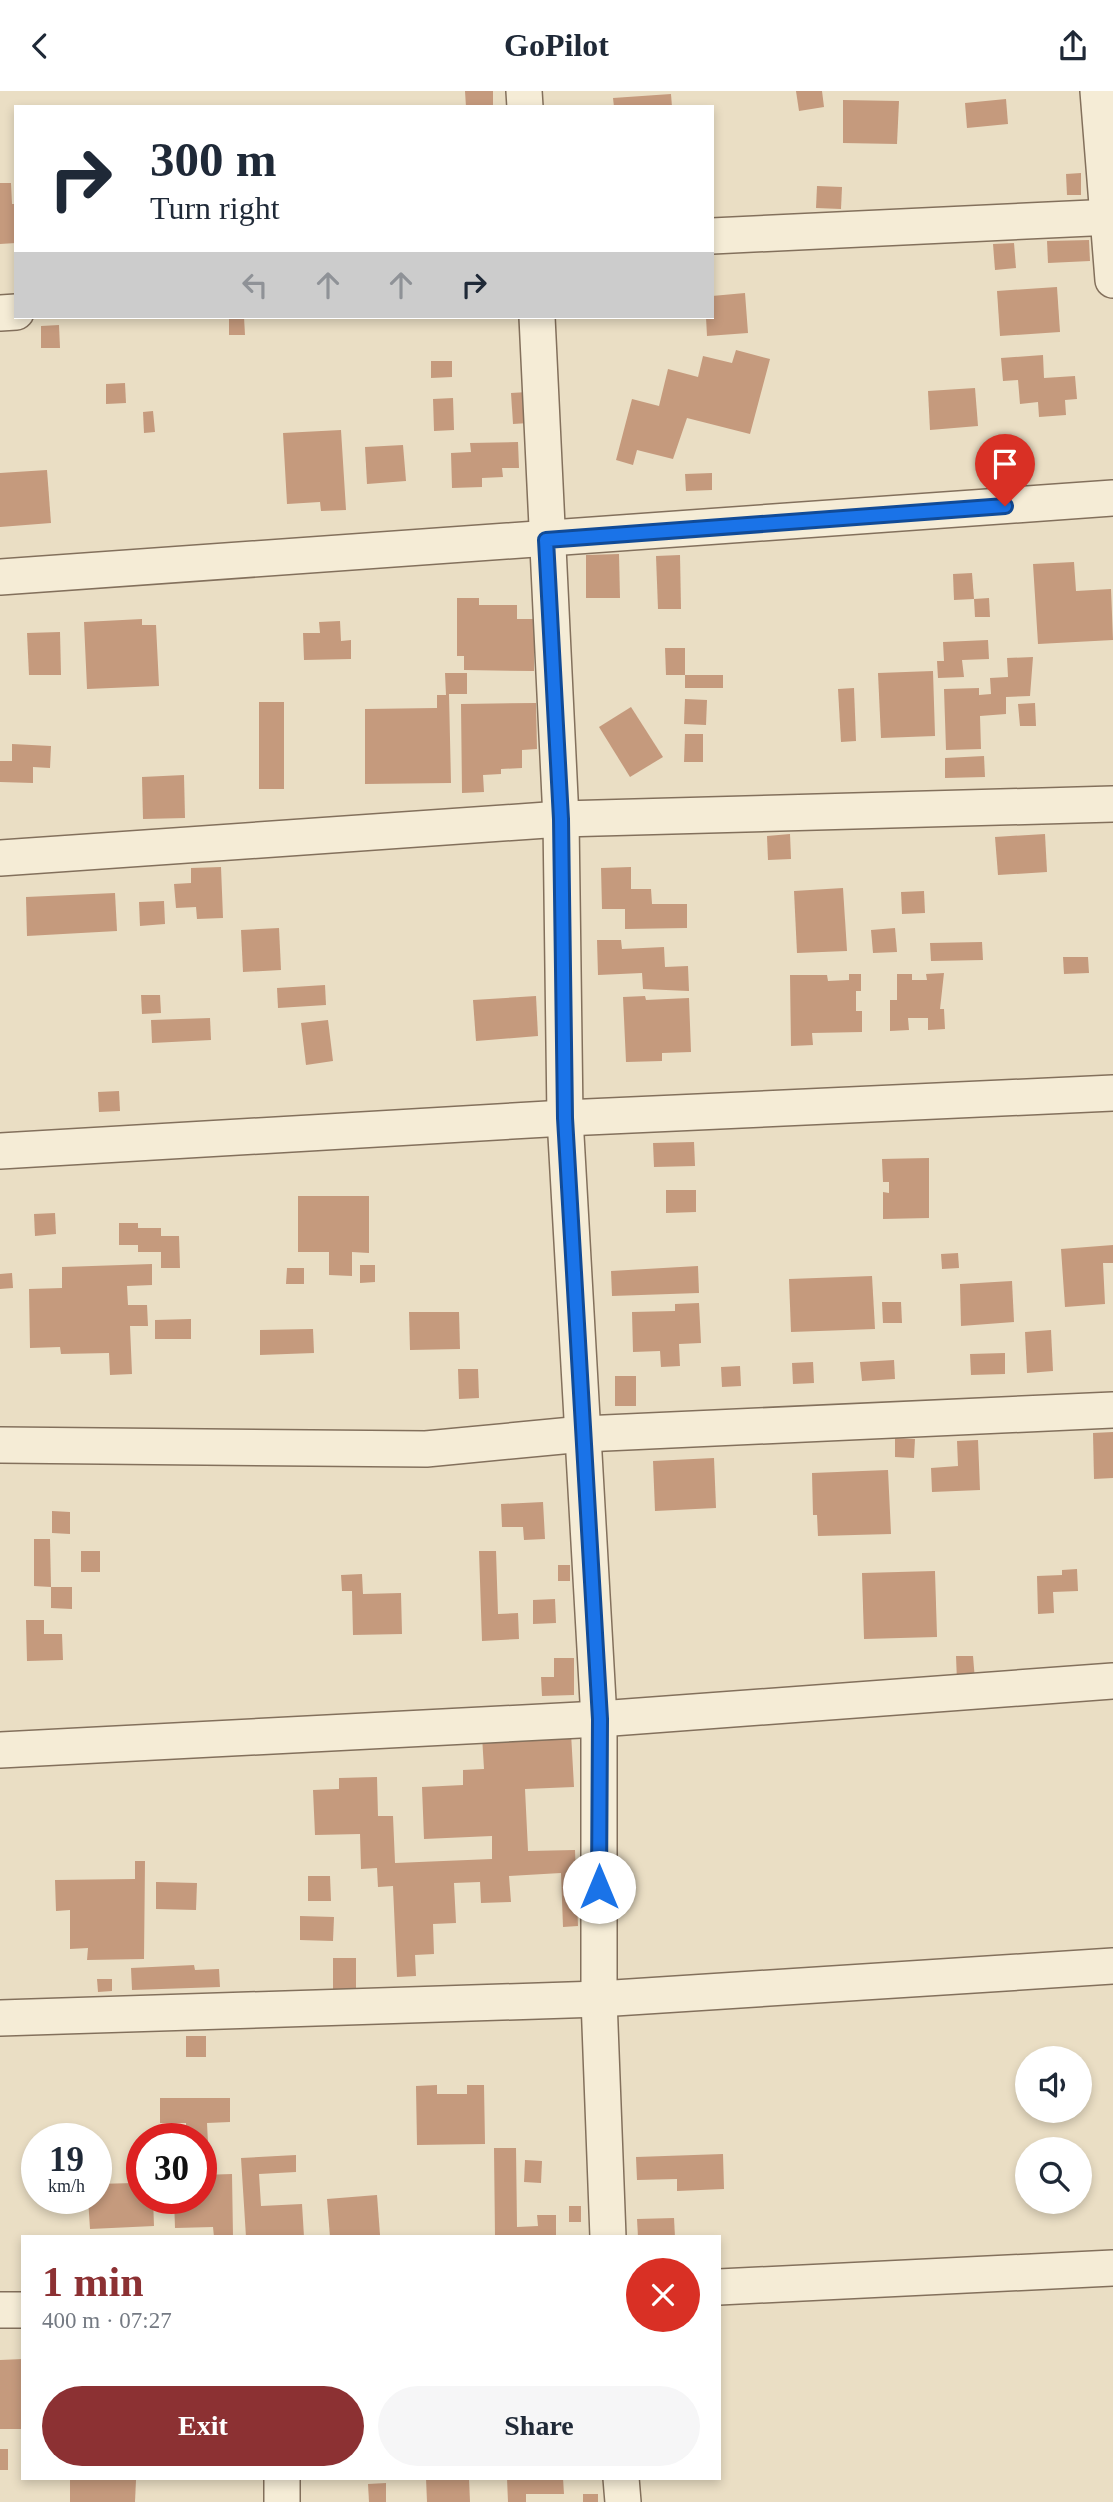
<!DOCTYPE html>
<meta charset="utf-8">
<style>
:root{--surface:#fff;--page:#f6f6f7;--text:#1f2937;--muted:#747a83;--accent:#8c3133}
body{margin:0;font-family:"Times New Roman",serif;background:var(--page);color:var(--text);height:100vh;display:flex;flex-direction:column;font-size:26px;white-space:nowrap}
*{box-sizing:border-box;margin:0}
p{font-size:23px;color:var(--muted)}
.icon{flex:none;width:38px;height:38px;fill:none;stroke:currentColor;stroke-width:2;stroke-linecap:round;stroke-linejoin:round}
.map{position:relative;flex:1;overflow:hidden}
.panel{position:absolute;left:21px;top:2144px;width:700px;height:245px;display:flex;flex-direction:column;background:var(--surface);border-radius:0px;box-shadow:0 4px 10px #0003}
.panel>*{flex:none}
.banner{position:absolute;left:14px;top:14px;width:700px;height:214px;border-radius:0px;box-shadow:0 4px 10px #0003;background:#fff;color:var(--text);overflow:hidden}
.buttons{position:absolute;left:1015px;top:1955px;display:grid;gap:14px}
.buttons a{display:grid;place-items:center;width:77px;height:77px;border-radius:50%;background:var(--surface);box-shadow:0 4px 10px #0003;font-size:35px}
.speed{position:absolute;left:21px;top:2032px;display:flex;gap:14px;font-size:35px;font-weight:700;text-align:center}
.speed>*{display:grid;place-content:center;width:91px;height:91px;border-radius:50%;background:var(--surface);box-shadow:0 4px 10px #0003;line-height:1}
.speed small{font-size:18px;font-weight:400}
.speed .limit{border:10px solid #d22;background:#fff;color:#111}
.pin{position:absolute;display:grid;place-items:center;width:60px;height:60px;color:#fff;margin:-72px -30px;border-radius:50% 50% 50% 0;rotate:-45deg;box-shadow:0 0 7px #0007}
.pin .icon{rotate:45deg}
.me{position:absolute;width:77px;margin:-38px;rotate:0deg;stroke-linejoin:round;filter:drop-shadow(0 0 5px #0008)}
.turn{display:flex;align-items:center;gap:24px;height:147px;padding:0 21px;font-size:32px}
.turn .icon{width:91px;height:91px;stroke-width:2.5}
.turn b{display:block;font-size:49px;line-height:60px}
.lanes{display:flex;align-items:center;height:66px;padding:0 21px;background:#0003;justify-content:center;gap:35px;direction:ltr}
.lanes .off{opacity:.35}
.round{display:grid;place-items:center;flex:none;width:74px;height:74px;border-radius:37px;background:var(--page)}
.headline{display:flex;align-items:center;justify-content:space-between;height:119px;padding:0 21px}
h1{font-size:42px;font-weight:700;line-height:52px;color:var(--accent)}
.primary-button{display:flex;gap:14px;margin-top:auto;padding:14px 21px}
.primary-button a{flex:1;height:80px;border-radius:42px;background:var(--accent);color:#fff;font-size:28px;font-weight:700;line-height:80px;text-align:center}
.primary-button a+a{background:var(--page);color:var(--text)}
header{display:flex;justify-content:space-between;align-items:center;height:91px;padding:0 21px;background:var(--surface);font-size:32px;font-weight:700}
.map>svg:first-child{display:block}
</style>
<header><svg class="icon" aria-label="back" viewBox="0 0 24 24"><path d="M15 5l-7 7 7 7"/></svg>GoPilot<svg class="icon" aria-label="share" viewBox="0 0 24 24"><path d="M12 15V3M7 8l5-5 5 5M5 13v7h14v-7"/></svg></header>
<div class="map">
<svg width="1113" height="2411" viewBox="0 0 1113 2411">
<rect width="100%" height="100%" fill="#eadec4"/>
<g fill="#c59a7d">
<path d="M 465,0 L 493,0 L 493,16 L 466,16 Z"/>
<path d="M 796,0 L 822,0 L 824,16 L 799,20 Z"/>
<path d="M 671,3 L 672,16 L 614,16 L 613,7 Z"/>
<path d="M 1006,8 L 1008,33 L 967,37 L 965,12 Z"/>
<path d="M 843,9 L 899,10 L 897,53 L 843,52 Z"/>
<path d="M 1081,82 L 1081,104 L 1067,104 L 1066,83 Z"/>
<path d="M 0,92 L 11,92 L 12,113 L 16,113 L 16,152 L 0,153 Z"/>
<path d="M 817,95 L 842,96 L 841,118 L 816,117 Z"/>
<path d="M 1089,149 L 1090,170 L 1048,172 L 1047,150 Z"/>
<path d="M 1014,152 L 1016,177 L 995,179 L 993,153 Z"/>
<path d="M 1057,196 L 1060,241 L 1000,245 L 997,200 Z"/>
<path d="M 745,202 L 748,242 L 707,245 L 706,226 L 712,226 L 712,205 Z"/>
<path d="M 229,226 L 244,226 L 245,244 L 229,244 Z"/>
<path d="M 59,234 L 60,257 L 41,257 L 41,235 Z"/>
<path d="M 736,259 L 770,268 L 750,343 L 687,327 L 673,368 L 637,359 L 633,374 L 616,369 L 632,308 L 659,315 L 668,278 L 698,286 L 703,265 L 732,272 Z"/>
<path d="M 1043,264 L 1044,287 L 1075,285 L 1077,308 L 1065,309 L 1066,324 L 1039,326 L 1038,311 L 1020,313 L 1018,289 L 1003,290 L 1001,267 Z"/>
<path d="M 431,270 L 452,270 L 452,286 L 431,287 Z"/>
<path d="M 125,292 L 126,312 L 106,313 L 106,293 Z"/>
<path d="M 975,297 L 978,335 L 930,339 L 928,300 Z"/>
<path d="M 528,301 L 529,332 L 513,333 L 511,302 Z"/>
<path d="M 453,307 L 454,339 L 434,340 L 433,308 Z"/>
<path d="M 153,320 L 155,341 L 144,342 L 143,321 Z"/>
<path d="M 341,339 L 346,419 L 321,420 L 320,411 L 287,413 L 283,342 Z"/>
<path d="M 518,351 L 519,377 L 502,377 L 503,386 L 482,387 L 482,396 L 452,397 L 451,362 L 471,361 L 470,352 Z"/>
<path d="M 403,354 L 406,390 L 367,393 L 365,356 Z"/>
<path d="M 47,379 L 51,432 L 0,436 L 0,382 Z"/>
<path d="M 712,382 L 712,399 L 686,400 L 685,383 Z"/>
<path d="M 619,463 L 620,507 L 586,507 L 586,464 Z"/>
<path d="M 680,464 L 681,518 L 658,518 L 656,465 Z"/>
<path d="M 1074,471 L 1076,500 L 1111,498 L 1113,549 L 1038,553 L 1033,473 Z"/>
<path d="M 972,482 L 974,508 L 954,509 L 953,483 Z"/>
<path d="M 457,507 L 479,507 L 479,514 L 517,514 L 517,528 L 534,528 L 534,580 L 464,579 L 464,565 L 457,565 Z"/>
<path d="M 989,507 L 990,526 L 975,526 L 974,508 Z"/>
<path d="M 142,528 L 142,534 L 156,534 L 159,595 L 87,598 L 84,531 Z"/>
<path d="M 340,530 L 341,550 L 351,549 L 351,568 L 304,569 L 303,542 L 320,542 L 319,531 Z"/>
<path d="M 60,541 L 61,584 L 29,584 L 27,542 Z"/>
<path d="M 988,549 L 989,568 L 962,569 L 964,586 L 938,587 L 937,570 L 944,570 L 943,551 Z"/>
<path d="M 665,557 L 685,557 L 685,584 L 666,584 Z"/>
<path d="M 1033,566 L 1030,605 L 1006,606 L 1006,623 L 980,625 L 981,658 L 946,659 L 944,598 L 979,597 L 979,604 L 991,603 L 990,587 L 1008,586 L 1007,567 Z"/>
<path d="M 933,580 L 935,645 L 881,647 L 878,582 Z"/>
<path d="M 445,582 L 467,582 L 467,603 L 449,603 L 451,692 L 365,693 L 365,618 L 437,617 L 437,604 L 446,604 Z"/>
<rect x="685" y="584" width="38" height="13"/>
<path d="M 854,597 L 856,650 L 841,651 L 838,598 Z"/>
<path d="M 685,608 L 707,609 L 706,634 L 684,633 Z"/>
<rect x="259" y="611" width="25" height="87"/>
<path d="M 536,612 L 537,658 L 522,659 L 522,677 L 501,678 L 501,683 L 483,684 L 484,701 L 462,702 L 461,613 Z"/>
<path d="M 1035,612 L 1036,635 L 1020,635 L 1018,613 Z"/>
<path d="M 631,616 L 663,666 L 630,686 L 599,636 Z"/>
<path d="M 685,643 L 703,643 L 703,671 L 684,671 Z"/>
<path d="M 12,653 L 51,655 L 50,677 L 33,676 L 33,692 L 0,691 L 0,670 L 12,670 Z"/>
<path d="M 984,665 L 985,686 L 945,687 L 945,667 Z"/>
<path d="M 184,684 L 185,727 L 143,728 L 142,686 Z"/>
<path d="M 790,743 L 791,768 L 768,769 L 767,745 Z"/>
<path d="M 1045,743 L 1047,781 L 998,784 L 995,746 Z"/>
<path d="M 221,776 L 223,827 L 197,828 L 196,816 L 176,817 L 174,793 L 191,792 L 191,777 Z"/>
<path d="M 631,776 L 631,798 L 651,798 L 652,813 L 687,813 L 687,837 L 625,838 L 625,818 L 602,818 L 601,777 Z"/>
<path d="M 843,797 L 847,860 L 797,862 L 794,800 Z"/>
<path d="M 924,800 L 925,822 L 902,823 L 901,801 Z"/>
<path d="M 115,802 L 117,840 L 27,845 L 26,806 Z"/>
<path d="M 164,810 L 165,833 L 140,835 L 139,811 Z"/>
<path d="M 279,837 L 281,879 L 243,881 L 241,839 Z"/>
<path d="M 895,837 L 897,861 L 873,862 L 871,839 Z"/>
<path d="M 597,849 L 621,849 L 622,858 L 664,856 L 665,876 L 688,875 L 689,900 L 643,898 L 642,882 L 598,884 Z"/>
<path d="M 982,851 L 983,869 L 931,870 L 930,852 Z"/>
<path d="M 1063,866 L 1088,866 L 1089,882 L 1064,883 Z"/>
<path d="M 944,882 L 940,918 L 944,918 L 945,938 L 928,939 L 928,927 L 908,927 L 909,939 L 890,940 L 890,909 L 897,909 L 897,883 L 912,883 L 912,889 L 927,889 L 926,883 Z"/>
<path d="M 849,883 L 861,883 L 861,900 L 856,900 L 856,920 L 862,920 L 862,941 L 812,942 L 813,954 L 791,955 L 790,884 L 827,884 L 828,890 L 849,889 Z"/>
<path d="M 325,894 L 326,914 L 278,917 L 277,897 Z"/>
<path d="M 141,904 L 160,904 L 161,922 L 142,923 Z"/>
<path d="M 536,905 L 538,945 L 476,950 L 473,909 Z"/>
<path d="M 645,905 L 646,909 L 689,907 L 691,961 L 662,962 L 662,970 L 626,971 L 623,906 Z"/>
<path d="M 210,927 L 211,949 L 152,952 L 151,929 Z"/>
<path d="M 328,929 L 333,970 L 306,974 L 301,932 Z"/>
<path d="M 119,1000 L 120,1020 L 99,1021 L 98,1001 Z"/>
<path d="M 694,1051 L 695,1075 L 654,1076 L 653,1052 Z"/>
<path d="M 929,1067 L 929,1127 L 883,1128 L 883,1101 L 889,1102 L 889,1091 L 883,1091 L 882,1068 Z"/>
<path d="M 666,1099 L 696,1099 L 696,1121 L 666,1122 Z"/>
<path d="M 298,1105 L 369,1105 L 369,1162 L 352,1161 L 352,1185 L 329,1184 L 329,1161 L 298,1161 Z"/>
<path d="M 55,1122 L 56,1143 L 35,1145 L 34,1123 Z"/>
<path d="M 119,1132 L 138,1132 L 138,1137 L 161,1137 L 161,1145 L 179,1145 L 180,1177 L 161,1177 L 161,1161 L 138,1161 L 138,1154 L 119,1154 Z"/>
<path d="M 1113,1154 L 1113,1172 L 1103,1172 L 1105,1213 L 1065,1216 L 1061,1158 Z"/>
<path d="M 958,1162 L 959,1177 L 942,1178 L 941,1163 Z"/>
<path d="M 152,1173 L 152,1194 L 127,1195 L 128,1214 L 147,1214 L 148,1235 L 130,1235 L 132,1283 L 110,1284 L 109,1262 L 61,1263 L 60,1256 L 30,1257 L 29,1198 L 62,1197 L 62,1176 Z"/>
<path d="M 360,1174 L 375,1174 L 375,1191 L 360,1192 Z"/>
<path d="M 698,1175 L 699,1202 L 612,1205 L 611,1180 Z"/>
<path d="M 287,1177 L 304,1177 L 304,1193 L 286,1193 Z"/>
<path d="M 12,1182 L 13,1197 L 0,1198 L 0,1183 Z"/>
<path d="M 872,1185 L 875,1238 L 791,1241 L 789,1188 Z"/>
<path d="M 1012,1190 L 1014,1231 L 961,1235 L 960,1193 Z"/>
<path d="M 882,1211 L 901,1211 L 902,1232 L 883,1232 Z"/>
<path d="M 699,1212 L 701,1252 L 679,1253 L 680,1275 L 661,1276 L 660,1260 L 633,1261 L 632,1221 L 675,1220 L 675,1213 Z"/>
<path d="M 409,1221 L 459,1221 L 460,1258 L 410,1259 Z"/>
<path d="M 191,1228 L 191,1248 L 155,1248 L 155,1229 Z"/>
<path d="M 313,1238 L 314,1262 L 260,1264 L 260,1239 Z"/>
<path d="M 1051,1239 L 1053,1280 L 1027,1282 L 1025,1241 Z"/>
<path d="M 1005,1262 L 1005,1283 L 971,1284 L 970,1263 Z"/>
<path d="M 894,1269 L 895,1288 L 862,1290 L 860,1271 Z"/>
<path d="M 813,1271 L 814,1292 L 793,1293 L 792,1272 Z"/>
<path d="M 740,1275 L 741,1295 L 722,1296 L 721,1276 Z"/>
<path d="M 458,1278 L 478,1278 L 479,1307 L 459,1308 Z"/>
<rect x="615" y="1285" width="21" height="30"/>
<path d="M 1113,1341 L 1113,1387 L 1094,1388 L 1093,1342 Z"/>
<path d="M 895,1347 L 915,1348 L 914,1367 L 895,1366 Z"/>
<path d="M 978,1349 L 980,1399 L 932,1401 L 931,1377 L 958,1375 L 957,1350 Z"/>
<path d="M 714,1367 L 716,1417 L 655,1420 L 653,1370 Z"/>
<path d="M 888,1379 L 891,1443 L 818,1445 L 817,1424 L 813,1424 L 812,1382 Z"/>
<path d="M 543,1411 L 545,1448 L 524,1449 L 523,1436 L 502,1436 L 501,1413 Z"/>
<path d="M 52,1420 L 70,1421 L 70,1443 L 52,1442 Z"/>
<path d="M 34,1448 L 50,1448 L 51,1496 L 34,1495 Z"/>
<rect x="81" y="1460" width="19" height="21"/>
<path d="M 479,1460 L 496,1460 L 498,1523 L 518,1522 L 519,1548 L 482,1550 Z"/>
<rect x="558" y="1474" width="12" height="16"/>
<path d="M 1077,1478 L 1078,1500 L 1053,1501 L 1054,1522 L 1038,1523 L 1037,1485 L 1062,1484 L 1062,1479 Z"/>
<path d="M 935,1480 L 937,1546 L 864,1548 L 862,1482 Z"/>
<path d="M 362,1483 L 363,1503 L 401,1502 L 402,1543 L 353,1544 L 352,1500 L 342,1500 L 341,1484 Z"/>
<path d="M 51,1496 L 72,1496 L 72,1518 L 51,1517 Z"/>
<path d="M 555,1508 L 556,1532 L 533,1533 L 533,1509 Z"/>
<path d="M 26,1529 L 44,1529 L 44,1543 L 62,1543 L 63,1569 L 27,1570 Z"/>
<path d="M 956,1565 L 973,1565 L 975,1589 L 957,1590 Z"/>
<path d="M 554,1567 L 574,1567 L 574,1604 L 542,1605 L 541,1586 L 554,1586 Z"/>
<path d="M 571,1642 L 574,1696 L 525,1698 L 528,1760 L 575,1759 L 578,1835 L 563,1836 L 561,1782 L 509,1785 L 511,1811 L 481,1812 L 480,1791 L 454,1792 L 456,1832 L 433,1833 L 434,1863 L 415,1864 L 416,1885 L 397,1886 L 393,1795 L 378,1796 L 377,1777 L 361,1778 L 360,1743 L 315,1744 L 313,1699 L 339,1698 L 339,1687 L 377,1686 L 378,1725 L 393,1725 L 395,1772 L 492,1768 L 492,1745 L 424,1748 L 422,1696 L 463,1694 L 463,1679 L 484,1678 L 482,1645 Z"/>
<path d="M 135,1770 L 145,1770 L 144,1868 L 87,1869 L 88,1857 L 70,1858 L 70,1819 L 56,1820 L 55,1789 L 135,1788 Z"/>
<path d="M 308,1785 L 330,1785 L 331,1810 L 308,1810 Z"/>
<path d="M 156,1791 L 197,1792 L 196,1819 L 156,1818 Z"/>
<path d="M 300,1825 L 334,1826 L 333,1850 L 300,1849 Z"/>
<path d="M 333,1867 L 356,1867 L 356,1898 L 333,1899 Z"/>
<path d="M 194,1874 L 195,1879 L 219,1878 L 220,1896 L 132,1899 L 131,1877 Z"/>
<path d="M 97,1888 L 112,1888 L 112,1900 L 98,1901 Z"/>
<rect x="186" y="1945" width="20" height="21"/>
<path d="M 437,1994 L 437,2003 L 467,2003 L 467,1994 L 484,1994 L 485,2053 L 417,2054 L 416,1995 Z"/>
<path d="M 160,2007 L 230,2007 L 230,2031 L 207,2032 L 208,2052 L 201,2052 L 201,2048 L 186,2048 L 186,2032 L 160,2032 Z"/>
<path d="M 494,2057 L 516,2057 L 517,2136 L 538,2135 L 537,2124 L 556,2124 L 556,2146 L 495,2146 Z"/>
<path d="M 723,2063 L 724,2098 L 677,2100 L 677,2088 L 637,2089 L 636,2066 Z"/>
<path d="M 296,2064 L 296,2081 L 259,2083 L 261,2115 L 302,2113 L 304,2146 L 246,2146 L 241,2067 Z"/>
<path d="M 525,2069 L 542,2070 L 541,2092 L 524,2091 Z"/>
<path d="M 135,2073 L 142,2073 L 142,2107 L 153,2107 L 154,2135 L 90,2138 L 88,2107 L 96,2107 L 96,2093 L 135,2092 Z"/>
<path d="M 232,2083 L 233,2146 L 214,2146 L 213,2136 L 175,2137 L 174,2107 L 201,2107 L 201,2084 Z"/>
<path d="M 377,2104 L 380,2144 L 330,2146 L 327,2108 Z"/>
<rect x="569" y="2115" width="12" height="16"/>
<path d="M 674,2127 L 675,2146 L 638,2146 L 637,2128 Z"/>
<path d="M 23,2268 L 23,2338 L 0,2338 L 0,2269 Z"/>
<rect x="0" y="2358" width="8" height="21"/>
<path d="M 70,2387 L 136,2389 L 135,2411 L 70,2411 Z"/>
<path d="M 426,2387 L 469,2387 L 470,2411 L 427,2411 Z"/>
<path d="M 507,2387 L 563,2387 L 564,2403 L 526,2403 L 526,2411 L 508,2411 Z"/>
<path d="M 386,2392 L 386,2411 L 369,2411 L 368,2393 Z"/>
<rect x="583" y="2403" width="15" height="8"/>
</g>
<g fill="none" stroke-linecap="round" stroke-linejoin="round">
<defs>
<g id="street">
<path d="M 524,0 L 525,16"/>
<path d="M 1098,0 L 1113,189"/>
<path d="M 712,145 L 1113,126"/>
<path d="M 0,222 L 16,221"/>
<path d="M 537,226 L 561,728 L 565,1027 L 599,1628 L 599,1908 L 608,2146"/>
<path d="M 0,486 L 1113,407"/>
<path d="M 0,767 L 561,728 L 1113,713"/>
<path d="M 0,1060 L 565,1027 L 1113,1002"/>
<path d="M 0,1354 L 426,1358 L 583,1343 L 1113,1319"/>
<path d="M 0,1659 L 599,1628 L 1113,1590"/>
<path d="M 0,1927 L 599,1908 L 1113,1875"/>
<path d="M 719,2196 L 1113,2177"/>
<path d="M 0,2219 L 23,2219"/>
<path d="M 282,2387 L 282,2411"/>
<path d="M 621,2387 L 623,2411"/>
</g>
</defs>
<use href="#street" stroke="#83705c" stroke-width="38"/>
<use href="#street" stroke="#f5ecd6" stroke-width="35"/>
</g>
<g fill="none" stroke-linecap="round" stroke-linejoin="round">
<defs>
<path id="route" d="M 599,1796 L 600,1628 L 565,1027 L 561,728 L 546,449 L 1005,415"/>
</defs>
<use href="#route" stroke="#114b97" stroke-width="18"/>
<use href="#route" stroke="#1a73e8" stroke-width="12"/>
</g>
</svg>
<div class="buttons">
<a><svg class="icon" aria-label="sound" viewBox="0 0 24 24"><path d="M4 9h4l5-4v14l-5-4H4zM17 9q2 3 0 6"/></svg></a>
<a><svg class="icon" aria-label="search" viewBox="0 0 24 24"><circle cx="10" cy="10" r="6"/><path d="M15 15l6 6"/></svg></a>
</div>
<div class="speed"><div>19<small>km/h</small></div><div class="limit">30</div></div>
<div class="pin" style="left:1005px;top:415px;background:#d93025"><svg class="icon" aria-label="arrive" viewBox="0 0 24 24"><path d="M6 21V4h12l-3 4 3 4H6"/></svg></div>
<svg class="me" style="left:599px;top:1796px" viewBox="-20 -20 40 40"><circle r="19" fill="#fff"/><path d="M0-13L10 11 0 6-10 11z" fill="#1a73e8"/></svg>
<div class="banner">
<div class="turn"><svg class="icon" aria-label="right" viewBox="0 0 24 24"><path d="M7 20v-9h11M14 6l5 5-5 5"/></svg><div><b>300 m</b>Turn right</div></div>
<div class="lanes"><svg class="icon off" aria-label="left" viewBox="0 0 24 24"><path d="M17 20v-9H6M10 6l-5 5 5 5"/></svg><svg class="icon off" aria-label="ahead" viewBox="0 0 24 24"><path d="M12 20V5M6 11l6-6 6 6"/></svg><svg class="icon off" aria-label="ahead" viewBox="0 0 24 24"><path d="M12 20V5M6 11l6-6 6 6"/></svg><svg class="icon" aria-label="right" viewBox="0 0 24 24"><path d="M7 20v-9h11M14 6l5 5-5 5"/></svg></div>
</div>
<section class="panel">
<div class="headline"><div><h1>1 min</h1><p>400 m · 07:27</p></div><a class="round" style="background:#d93025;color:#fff"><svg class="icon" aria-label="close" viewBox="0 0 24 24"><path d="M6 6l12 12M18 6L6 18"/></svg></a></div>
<div class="primary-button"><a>Exit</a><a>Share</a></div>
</section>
</div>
